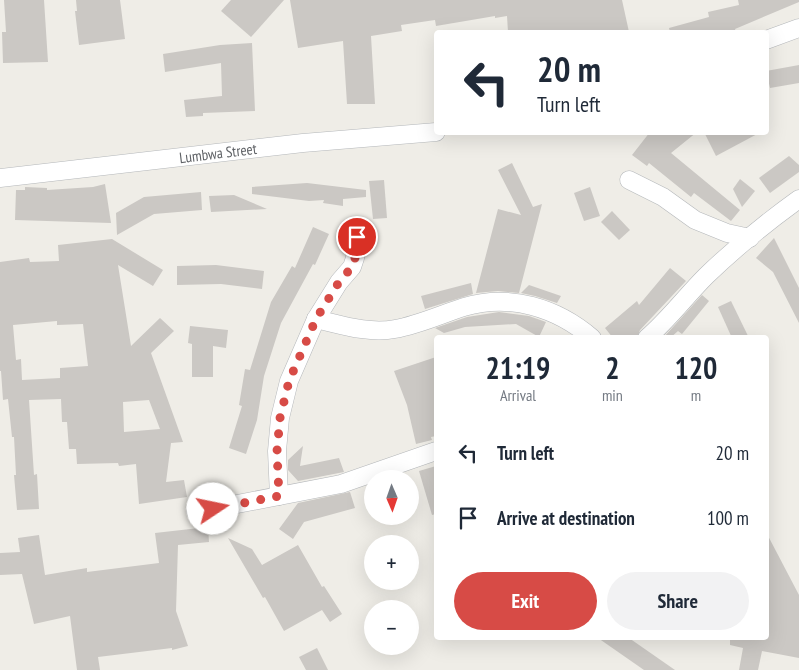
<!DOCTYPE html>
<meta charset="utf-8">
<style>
:root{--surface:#fff;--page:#f2f2f3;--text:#1f2937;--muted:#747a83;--accent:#d74b46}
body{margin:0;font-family:"PT Sans Narrow",sans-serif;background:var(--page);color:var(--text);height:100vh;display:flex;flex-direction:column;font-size:19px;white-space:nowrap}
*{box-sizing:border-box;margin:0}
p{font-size:16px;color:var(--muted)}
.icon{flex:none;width:28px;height:28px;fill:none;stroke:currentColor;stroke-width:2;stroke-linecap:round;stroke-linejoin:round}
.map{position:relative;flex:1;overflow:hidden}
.sheet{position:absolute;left:434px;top:335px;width:335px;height:305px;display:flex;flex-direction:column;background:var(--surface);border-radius:5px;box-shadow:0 5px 20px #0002}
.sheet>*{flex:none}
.hud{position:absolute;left:434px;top:30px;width:335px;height:105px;border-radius:5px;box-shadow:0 5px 20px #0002;background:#fff;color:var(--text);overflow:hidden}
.needle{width:32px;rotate:178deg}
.tools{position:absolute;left:364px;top:470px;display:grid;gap:10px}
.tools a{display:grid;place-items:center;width:55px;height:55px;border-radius:50%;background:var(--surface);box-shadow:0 5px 20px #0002;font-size:25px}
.pin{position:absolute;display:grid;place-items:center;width:42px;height:42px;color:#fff;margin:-21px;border:2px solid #fff;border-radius:50%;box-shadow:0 1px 5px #0007}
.me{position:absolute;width:55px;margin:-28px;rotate:79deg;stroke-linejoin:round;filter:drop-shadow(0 0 4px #0008)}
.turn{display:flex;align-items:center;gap:18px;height:105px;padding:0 20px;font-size:22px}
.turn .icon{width:65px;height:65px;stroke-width:2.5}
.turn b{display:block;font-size:35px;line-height:42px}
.eta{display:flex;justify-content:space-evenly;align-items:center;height:85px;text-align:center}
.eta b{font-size:30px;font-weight:800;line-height:35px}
.primary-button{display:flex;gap:10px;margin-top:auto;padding:10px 20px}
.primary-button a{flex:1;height:58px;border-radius:30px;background:var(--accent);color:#fff;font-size:20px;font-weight:800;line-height:58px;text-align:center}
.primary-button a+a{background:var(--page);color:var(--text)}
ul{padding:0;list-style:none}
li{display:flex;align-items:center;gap:15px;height:65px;padding:0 20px}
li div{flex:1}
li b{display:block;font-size:19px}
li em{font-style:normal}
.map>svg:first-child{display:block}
</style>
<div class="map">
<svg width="799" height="670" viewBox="0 0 799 670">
<rect width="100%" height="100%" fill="#efede7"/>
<g fill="#cbc8c4" fill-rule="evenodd">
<path d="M 4,0 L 44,0 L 48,62 L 3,63 L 2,32 L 6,32 Z"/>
<path d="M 76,0 L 120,0 L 125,39 L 79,45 L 75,11 L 77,11 Z"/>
<path d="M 231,0 L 284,0 L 251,37 L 221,11 Z"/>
<path d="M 290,0 L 622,0 L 629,32 L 508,32 L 507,16 L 495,18 L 495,16 L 436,26 L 435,20 L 401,25 L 402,31 L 371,36 L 375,104 L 347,104 L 343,41 L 298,48 Z"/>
<path d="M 738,0 L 799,0 L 799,2 L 735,29 L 736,32 L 670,32 L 669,28 L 709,17 L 708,12 L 739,5 Z"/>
<path d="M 252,43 L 255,111 L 203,113 L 203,116 L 186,117 L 184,100 L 222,96 L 221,63 L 165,72 L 163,54 L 220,45 Z"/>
<path d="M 799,65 L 799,83 L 770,88 L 766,71 Z"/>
<path d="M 650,132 L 697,132 L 671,153 L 740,210 L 731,221 L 694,193 L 691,197 L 649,163 L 647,166 L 632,155 Z"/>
<path d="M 704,132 L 761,132 L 716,156 Z"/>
<path d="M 789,156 L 799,165 L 799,172 L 770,193 L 759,178 Z"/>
<path d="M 512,163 L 533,207 L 542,204 L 519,293 L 498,291 L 476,293 L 498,209 L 521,215 L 498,170 Z"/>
<path d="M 740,179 L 755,191 L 742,207 L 733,189 Z"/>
<path d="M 384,180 L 387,218 L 373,219 L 369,181 Z"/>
<path d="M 307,183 L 366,190 L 366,197 L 343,199 L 343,206 L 323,203 L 324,200 L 309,201 L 252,194 L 252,187 Z"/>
<path d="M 105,184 L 111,223 L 15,220 L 16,190 L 25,190 L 25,187 L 47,188 L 47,190 L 93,187 Z"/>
<path d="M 590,187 L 600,216 L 584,221 L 574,193 Z"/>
<path d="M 201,192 L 202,210 L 154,214 L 117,235 L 116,213 L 144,197 Z"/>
<path d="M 234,195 L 267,209 L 211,212 L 209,196 Z"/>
<path d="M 612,211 L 630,230 L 619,240 L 601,222 Z"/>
<path d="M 313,227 L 329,234 L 315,265 L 313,264 L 281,323 L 264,376 L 257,420 L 246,454 L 229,448 L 242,406 L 239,405 L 245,369 L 250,370 L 271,302 L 292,266 L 295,268 Z"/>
<path d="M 774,238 L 799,288 L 799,323 L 773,272 L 756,258 Z"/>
<path d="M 112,239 L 163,270 L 153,286 L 118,265 L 131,346 L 160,318 L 174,331 L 151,353 L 183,442 L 171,443 L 166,482 L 184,480 L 187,497 L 139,504 L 136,464 L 119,466 L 118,463 L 77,464 L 76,449 L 69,449 L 67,422 L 62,422 L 61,399 L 29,400 L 34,475 L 37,474 L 39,509 L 17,510 L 14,475 L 16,475 L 14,437 L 12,437 L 8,399 L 3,400 L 1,371 L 0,371 L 0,262 L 29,258 L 30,262 L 59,261 L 58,245 ZM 57,321 L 57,325 L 83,324 L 88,366 L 60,368 L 60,378 L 22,380 L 21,359 L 16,360 L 13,325 ZM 149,400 L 160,429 L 124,432 L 123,402 Z"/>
<path d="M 216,265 L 264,271 L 262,289 L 221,284 L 177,285 L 177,266 Z"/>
<path d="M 670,268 L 686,281 L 640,330 L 637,338 L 613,338 L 605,328 L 637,301 L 639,305 Z"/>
<path d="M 471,283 L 473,294 L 425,309 L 421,296 Z"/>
<path d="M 529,285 L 561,296 L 557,303 L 535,296 L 521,293 Z"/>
<path d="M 702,295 L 709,301 L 682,334 L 678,331 L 670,338 L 663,338 Z"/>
<path d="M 731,301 L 749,338 L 732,338 L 718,307 Z"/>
<path d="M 499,312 L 529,316 L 546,322 L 539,337 L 516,324 L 465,327 L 444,333 L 435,328 L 467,317 Z"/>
<path d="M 190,326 L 228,330 L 226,348 L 213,346 L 213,377 L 192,377 L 192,344 L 188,343 Z"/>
<path d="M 436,357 L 436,436 L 431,437 L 432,440 L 416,444 L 407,405 L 394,371 Z"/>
<path d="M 303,446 L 300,466 L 339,458 L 344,472 L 298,481 L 288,470 L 288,460 Z"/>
<path d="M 436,466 L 436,514 L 432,515 L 419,471 Z"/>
<path d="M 350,492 L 355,508 L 304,522 L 293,539 L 279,529 L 298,503 Z"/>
<path d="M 208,527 L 209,542 L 178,545 L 176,611 L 188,646 L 172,650 L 172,648 L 98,657 L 100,670 L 77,670 L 70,616 L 34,624 L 22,574 L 0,575 L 0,553 L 20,552 L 18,538 L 39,535 L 45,575 L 87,568 L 87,572 L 159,563 L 155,533 Z"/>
<path d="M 766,532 L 799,595 L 799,658 L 762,651 L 758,670 L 739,670 L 743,648 L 730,645 L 730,638 L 766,638 Z"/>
<path d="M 228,538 L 252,549 L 262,565 L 298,545 L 322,587 L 324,586 L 342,614 L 330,622 L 322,610 L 284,631 L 265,597 L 263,598 Z"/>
<path d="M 598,638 L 629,638 L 675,670 L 644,670 Z"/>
<path d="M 317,648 L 328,670 L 306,670 L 299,657 Z"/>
</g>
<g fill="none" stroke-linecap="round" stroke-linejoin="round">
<defs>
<g id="minor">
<path d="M 766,40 L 799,28"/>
<path d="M 0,178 L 303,143 L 436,132"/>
<path d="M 629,180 L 663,197 L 695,220 L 727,233 L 750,238"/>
<path d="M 316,319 C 342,325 369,334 395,329 C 418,325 442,314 464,307 C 510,293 557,308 592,338"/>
<path d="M 647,338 C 669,319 686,296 706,276 C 735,248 767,222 799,199"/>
<path d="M 279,496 L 277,451 L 280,418 L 289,381 L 316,319 L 339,282 L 352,267 L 355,258 L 357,237"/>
<path d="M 196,512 L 341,484 L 436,451"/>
</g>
</defs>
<use href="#minor" stroke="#b4b7ba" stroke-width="19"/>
<use href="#minor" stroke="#fff" stroke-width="18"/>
</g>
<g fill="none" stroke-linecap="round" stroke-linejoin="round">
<path stroke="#d74b46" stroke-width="9" stroke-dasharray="0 16.2" d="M 213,509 L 279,496 L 277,451 L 280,418 L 289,381 L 316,319 L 339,282 L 352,267 L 355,258 L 357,237"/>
</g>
<g text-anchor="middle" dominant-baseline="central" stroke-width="5" stroke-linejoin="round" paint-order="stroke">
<g font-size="15" fill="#5f6266" stroke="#fff">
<text transform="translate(218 153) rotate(-7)">Lumbwa Street</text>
</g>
</g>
</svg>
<div class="tools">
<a><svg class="needle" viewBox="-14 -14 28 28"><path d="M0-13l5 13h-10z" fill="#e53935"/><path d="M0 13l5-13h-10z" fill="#747a83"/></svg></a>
<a>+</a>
<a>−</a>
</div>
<div class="pin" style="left:357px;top:237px;background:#d93025"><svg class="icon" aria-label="arrive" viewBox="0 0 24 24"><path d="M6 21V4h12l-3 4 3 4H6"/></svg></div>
<svg class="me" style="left:213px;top:509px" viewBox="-20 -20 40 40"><circle r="19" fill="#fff"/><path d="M0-13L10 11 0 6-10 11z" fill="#d74b46"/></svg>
<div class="hud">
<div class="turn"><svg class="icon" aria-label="left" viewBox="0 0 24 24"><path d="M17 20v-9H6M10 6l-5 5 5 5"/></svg><div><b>20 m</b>Turn left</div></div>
</div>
<section class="sheet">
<div class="eta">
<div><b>21:19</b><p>Arrival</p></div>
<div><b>2</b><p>min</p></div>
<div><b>120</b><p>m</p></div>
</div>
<ul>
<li><svg class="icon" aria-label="left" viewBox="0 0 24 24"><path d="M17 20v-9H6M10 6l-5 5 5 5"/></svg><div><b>Turn left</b></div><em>20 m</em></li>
<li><svg class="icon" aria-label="arrive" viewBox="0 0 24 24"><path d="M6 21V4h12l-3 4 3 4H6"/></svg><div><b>Arrive at destination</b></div><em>100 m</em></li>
</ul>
<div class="primary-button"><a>Exit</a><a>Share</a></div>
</section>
</div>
